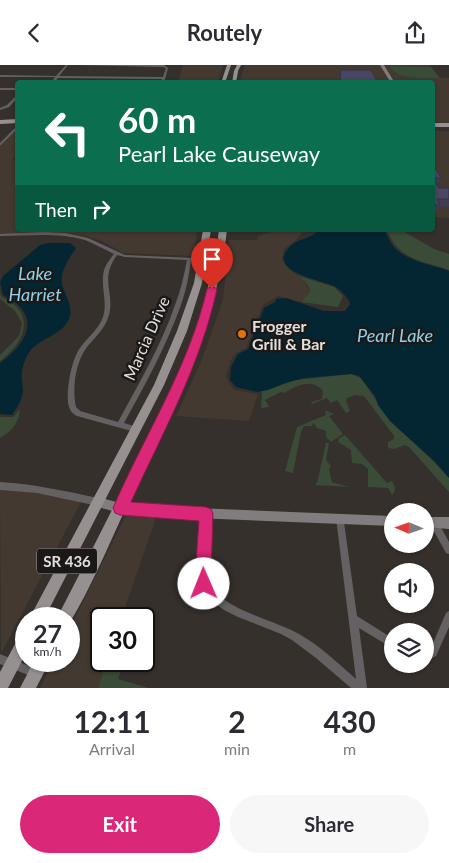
<!DOCTYPE html>
<style>
:root{--surface:#fff;--page:#f7f7f7;--text:#2b2b33;--muted:#7c7c81;--accent:#db2777}
body{margin:0;font-family:Lato,sans-serif;background:var(--page);color:var(--text);height:100vh;display:flex;flex-direction:column;font-size:19px;white-space:nowrap}
*{box-sizing:border-box;margin:0}
p{font-size:16px;color:var(--muted)}
.icon{flex:none;width:28px;height:28px;fill:none;stroke:currentColor;stroke-width:2;stroke-linecap:round;stroke-linejoin:round}
.map{position:relative;height:623px;overflow:hidden}
.panel{display:flex;flex-direction:column;background:var(--surface);flex:1}
.panel>*{flex:none}
.hud{position:absolute;left:15px;top:15px;width:420px;height:152px;border-radius:5px;box-shadow:0 1px 4px #0004;background:#0b6e4f;color:#fff;overflow:hidden}
.needle{width:32px;rotate:272deg}
.fabs{position:absolute;left:384px;top:438px;display:grid;gap:10px}
.fabs a{display:grid;place-items:center;width:50px;height:50px;border-radius:50%;background:var(--surface);box-shadow:0 1px 4px #0004;font-size:25px}
.speed{position:absolute;left:15px;top:542px;display:flex;gap:10px;font-size:25px;font-weight:700;text-align:center}
.speed>*{display:grid;place-content:center;width:65px;height:65px;border-radius:50%;background:var(--surface);box-shadow:0 1px 4px #0004;line-height:1}
.speed small{font-size:12px;font-weight:400}
.speed .limit{border:2px solid #111;border-radius:8px;background:#fff;color:#111}
.pin{position:absolute;display:grid;place-items:center;width:42px;height:42px;color:#fff;margin:-51px -21px;border-radius:50% 50% 50% 0;rotate:-45deg;box-shadow:0 0 5px #0007}
.pin .icon{rotate:45deg}
.me{position:absolute;width:55px;margin:-28px;rotate:359deg;stroke-linejoin:round;filter:drop-shadow(0 0 4px #0008)}
.turn{display:flex;align-items:center;gap:18px;height:105px;padding:0 20px;font-size:22px}
.turn .icon{width:65px;height:65px;stroke-width:2.5}
.turn b{display:block;font-size:35px;line-height:42px}
.then{display:flex;align-items:center;height:48px;padding:0 20px;background:#0003;gap:10px;font-size:19px}
.eta{display:flex;justify-content:space-evenly;align-items:center;height:85px;text-align:center}
.eta b{font-size:30px;font-weight:700;line-height:35px}
.action{display:flex;gap:10px;margin-top:auto;padding:10px 20px}
.action a{flex:1;height:58px;border-radius:30px;background:var(--accent);color:#fff;font-size:20px;font-weight:700;line-height:58px;text-align:center}
.action a+a{background:var(--page);color:var(--text)}
header{display:flex;justify-content:space-between;align-items:center;height:65px;padding:0 20px;background:var(--surface);font-size:22px;font-weight:700}
.map>svg:first-child{display:block}
</style>
<header><svg class="icon" aria-label="back" viewBox="0 0 24 24"><path d="M15 5l-7 7 7 7"/></svg>Routely<svg class="icon" aria-label="share" viewBox="0 0 24 24"><path d="M12 15V3M7 8l5-5 5 5M5 13v7h14v-7"/></svg></header>
<div class="map">
<svg width="449" height="623" viewBox="0 0 449 623">
<rect width="100%" height="100%" fill="#35302c"/>
<g fill="#433931">
<path d="M 183,0 L 223,0 L 218,17 L 178,17 Z"/>
<path d="M 245,0 L 381,0 L 391,18 L 239,18 Z"/>
<path d="M 384,0 L 449,0 L 431,0 L 429,2 L 389,1 L 396,8 L 417,12 L 449,13 L 449,58 L 433,57 L 432,18 L 395,17 Z"/>
<path d="M 17,63 L 17,88 L 12,95 L 17,96 L 18,165 L 197,165 L 194,191 L 123,188 L 102,176 L 86,171 L 70,169 L 0,169 L 0,82 Z"/>
<path d="M 432,66 L 449,66 L 449,153 L 433,152 Z"/>
<path d="M 278,165 L 304,165 L 296,175 L 284,184 L 282,194 L 289,204 L 304,216 L 310,227 L 301,237 L 278,231 L 263,240 L 246,283 L 236,288 L 230,296 L 226,312 L 230,320 L 235,325 L 258,329 L 249,356 L 176,351 L 201,297 L 223,235 L 229,175 L 257,175 L 258,171 Z"/>
<path d="M 0,425 L 50,429 L 81,437 L 1,588 Z"/>
<path d="M 127,448 L 157,450 L 121,554 L 101,554 L 101,596 L 107,596 L 98,623 L 40,623 L 53,596 L 69,596 L 69,565 Z"/>
</g>
<g fill="#3a4b37">
<path d="M 389,1 L 431,2 L 440,13 C 425,13 397,15 389,1 Z"/>
<path d="M 386,165 L 401,165 L 434,184 L 449,189 L 449,205 C 433,199 409,196 397,182 C 392,177 390,170 386,165 Z"/>
<path d="M 296,210 L 334,222 L 343,231 L 338,242 L 301,237 L 310,227 C 309,219 303,214 296,210 Z"/>
<path d="M 0,227 L 1,231 C 6,235 13,238 17,242 C 34,262 16,284 0,296 L 0,290 L 19,271 L 22,258 L 15,246 L 0,234 Z"/>
<path d="M 351,309 L 361,313 L 390,356 L 442,404 L 449,413 L 449,427 L 409,382 L 405,380 L 394,384 L 388,383 L 388,377 L 394,374 L 394,371 L 364,331 L 355,330 L 347,333 L 346,336 L 350,346 L 346,348 L 337,335 L 331,338 L 327,333 L 312,339 L 311,337 L 322,334 L 323,326 C 313,312 296,321 284,328 L 281,327 L 265,335 L 269,342 L 261,343 L 262,326 L 296,315 Z"/>
<path d="M 20,344 C 19,358 12,366 0,373 L 0,352 L 13,352 Z"/>
<path d="M 325,345 L 334,349 L 329,351 L 343,369 L 331,377 L 326,372 L 326,366 L 317,363 L 314,358 L 311,361 L 304,361 L 301,367 L 293,408 L 285,406 L 297,362 L 326,350 Z"/>
<path d="M 345,370 L 387,418 L 392,416 C 395,421 397,426 392,430 L 388,423 L 368,422 L 368,404 L 362,399 L 352,398 L 351,385 L 338,377 L 339,373 Z"/>
<path d="M 326,378 L 329,378 L 326,395 L 331,401 L 329,405 L 332,417 L 349,422 L 315,420 L 317,418 Z"/>
<path d="M 107,596 L 125,596 L 118,614 L 149,623 L 98,623 Z"/>
</g>
<g fill="#042633">
<path d="M 319,165 L 384,165 C 388,171 391,180 397,185 C 411,197 432,200 449,206 L 449,413 L 432,394 L 390,356 L 378,340 L 375,331 L 359,311 L 351,309 L 305,313 L 288,317 L 268,325 L 257,327 L 236,322 L 230,315 L 231,302 L 238,289 L 248,284 L 264,243 L 275,237 L 276,234 L 286,233 L 324,246 L 345,246 L 350,239 L 349,236 C 346,231 341,225 336,222 C 326,216 269,208 287,185 C 295,173 312,174 319,165 Z"/>
<path d="M 48,178 L 70,178 L 76,183 C 68,195 57,210 64,225 C 67,233 72,242 70,251 C 65,271 38,272 28,289 C 24,296 21,306 22,315 C 22,318 23,322 23,326 C 22,335 17,343 12,350 L 0,349 L 0,298 C 17,286 40,262 19,241 C 15,236 8,233 3,230 L 0,217 L 3,211 L 40,180 Z"/>
</g>
<g fill="none" stroke-linecap="round" stroke-linejoin="round">
<g fill="#656162" fill-rule="evenodd">
<path d="M 66,0 L 68,0 L 59,11 L 163,12 L 166,3 L 163,2 L 79,0 L 164,0 L 168,3 L 164,18 L 161,18 L 162,14 L 58,13 L 54,18 L 51,18 L 55,12 L 0,12 L 0,10 L 56,11 Z"/>
<rect x="0" y="23" width="18" height="2"/>
<path d="M 18,29 L 18,32 L 9,42 L 0,45 L 0,43 L 7,40 Z"/>
<path d="M 18,60 L 18,63 L 0,81 L 0,78 Z"/>
<path d="M 43,167 L 65,168 L 88,173 L 125,190 L 218,194 L 220,195 L 218,196 L 191,195 C 189,211 186,226 181,240 C 166,282 145,320 124,358 L 137,362 L 138,364 L 137,366 L 135,367 L 77,351 C 73,349 71,347 69,342 C 65,329 71,298 78,286 C 85,274 98,266 103,252 C 108,236 100,221 104,205 C 106,199 110,194 114,189 C 104,184 95,179 85,175 C 58,167 28,171 0,171 L 0,169 ZM 117,190 L 125,192 L 187,195 C 184,210 181,225 175,240 C 161,281 139,318 118,357 L 80,346 L 76,342 C 72,324 75,298 87,282 C 95,272 105,264 109,250 C 115,227 99,215 117,190 Z"/>
<path d="M 0,417 C 33,419 66,426 98,433 L 101,434 L 102,437 L 101,440 L 98,441 L 37,428 L 0,425 Z"/>
<path d="M 206,445 L 209,446 L 210,449 C 209,462 209,475 208,488 C 208,498 206,508 210,518 C 220,544 275,555 299,569 C 320,581 338,598 356,614 L 336,453 L 337,450 L 340,449 L 343,450 L 357,551 L 392,573 L 392,583 L 359,563 L 367,623 L 351,623 L 316,593 L 292,575 L 281,569 L 238,552 L 224,545 L 213,537 L 204,527 L 199,511 L 202,449 L 203,446 Z"/>
<path d="M 434,454 L 437,455 L 449,477 L 449,489 L 446,488 L 431,461 L 430,458 L 431,455 Z"/>
<path d="M 449,546 L 449,562 L 436,591 L 425,597 L 425,587 L 430,585 L 446,548 Z"/>
<path d="M 0,589 L 39,605 L 41,608 L 39,611 L 36,613 L 0,599 Z"/>
</g>
<g fill="#817c7d" fill-rule="evenodd">
<path d="M 380,0 L 384,0 L 395,18 L 391,18 Z"/>
<path d="M 98,432 L 120,438 L 146,441 L 392,451 L 392,461 L 146,451 L 120,448 L 94,441 L 93,437 L 94,433 Z"/>
<path d="M 425,452 L 449,452 L 449,464 L 425,462 Z"/>
</g>
<g fill="#979091" fill-rule="evenodd">
<path d="M 227,0 L 231,0 L 225,18 L 221,18 Z"/>
<path d="M 237,0 L 241,0 L 238,6 L 236,18 L 232,18 L 234,6 Z"/>
<path d="M 18,54 L 18,58 L 0,59 L 0,55 Z"/>
<rect x="432" y="58" width="17" height="4"/>
<path d="M 203,165 L 211,165 L 202,218 L 187,266 L 164,320 L 44,554 L 29,554 L 154,320 L 177,266 L 194,218 Z"/>
<path d="M 219,165 L 227,165 C 215,265 172,347 129,436 C 110,477 92,521 69,559 L 69,554 L 57,554 L 59,549 C 86,497 112,445 138,393 C 176,318 208,250 219,165 Z"/>
<path d="M 26,566 L 26,588 L 8,623 L 0,623 L 0,607 L 21,568 Z"/>
<path d="M 34,596 L 50,596 L 36,623 L 20,623 Z"/>
</g>
</g>
<path fill="#403c53" d="M 432,104 L 441,113 L 437,120 L 439,123 L 449,123 L 449,142 L 439,141 L 437,147 L 432,147 Z"/>
<g fill="#4a4661" stroke="#343144">
<path d="M 341,5 L 371,5 L 378,18 L 342,18 L 340,13 Z"/>
<path d="M 432,104 L 436,104 L 441,113 L 433,113 L 439,123 L 449,123 L 449,134 L 437,134 L 440,140 L 432,140 Z"/>
</g>
<path fill="#db2777" stroke="#8e194d" d="M 212,221 L 217,224 C 201,299 163,367 131,437 L 206,442 L 211,444 L 213,449 L 211,511 L 212,519 L 210,524 L 204,527 L 198,524 L 195,511 L 199,456 L 120,450 L 115,448 L 113,443 C 145,369 189,302 207,224 Z"/>
<circle fill="#e8710a" stroke="#1b1917" stroke-width="2" cx="242" cy="269" r="5"/>
<g text-anchor="middle" dominant-baseline="central" stroke-width="5" stroke-linejoin="round" paint-order="stroke">
<rect fill="#1b1917" stroke="#a6a3a1" stroke-width="1" x="37" y="483.5" width="60" height="25" rx="4"/>
<g font-size="15" font-weight="bold" fill="#e2dedc">
<text x="67" y="496">SR 436</text>
</g>
<g font-size="16" font-weight="bold" fill="#e2dedc" stroke="#1b1917" text-anchor="start">
<text x="252" y="260">Frogger<tspan x="252" dy="18">Grill &amp; Bar</tspan></text>
</g>
<g font-size="16" fill="#e2dedc" stroke="#1b1917">
<text transform="translate(146 273) rotate(-66)">Marcia Drive</text>
</g>
<g font-size="18" font-style="italic" fill="#91cfeb" stroke="#1b1917">
<text x="35" y="208">Lake<tspan x="35" dy="21">Harriet</tspan></text>
<text x="395" y="270">Pearl Lake</text>
</g>
</g>
</svg>
<div class="fabs">
<a><svg class="needle" viewBox="-14 -14 28 28"><path d="M0-13l5 13h-10z" fill="#e53935"/><path d="M0 13l5-13h-10z" fill="#7c7c81"/></svg></a>
<a><svg class="icon" aria-label="sound" viewBox="0 0 24 24"><path d="M4 9h4l5-4v14l-5-4H4zM17 9q2 3 0 6"/></svg></a>
<a><svg class="icon" aria-label="layers" viewBox="0 0 24 24"><path d="M12 4l9 5-9 5-9-5zM3 14l9 5 9-5"/></svg></a>
</div>
<div class="speed"><div>27<small>km/h</small></div><div class="limit">30</div></div>
<div class="pin" style="left:212px;top:224px;background:#d93025"><svg class="icon" aria-label="arrive" viewBox="0 0 24 24"><path d="M6 21V4h12l-3 4 3 4H6"/></svg></div>
<svg class="me" style="left:204px;top:519px" viewBox="-20 -20 40 40"><circle r="19" fill="#fff"/><path d="M0-13L10 11 0 6-10 11z" fill="#db2777"/></svg>
<div class="hud">
<div class="turn"><svg class="icon" aria-label="left" viewBox="0 0 24 24"><path d="M17 20v-9H6M10 6l-5 5 5 5"/></svg><div><b>60 m</b>Pearl Lake Causeway</div></div>
<div class="then">Then<svg class="icon" aria-label="right" viewBox="0 0 24 24"><path d="M7 20v-9h11M14 6l5 5-5 5"/></svg></div>
</div>
</div>
<section class="panel">
<div class="eta">
<div><b>12:11</b><p>Arrival</p></div>
<div><b>2</b><p>min</p></div>
<div><b>430</b><p>m</p></div>
</div>
<div class="action"><a>Exit</a><a>Share</a></div>
</section>
